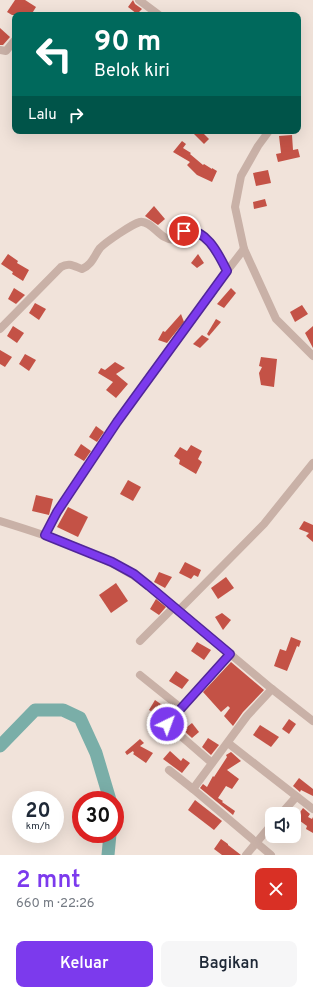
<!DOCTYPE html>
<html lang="id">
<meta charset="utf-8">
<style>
:root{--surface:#fff;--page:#f6f6f7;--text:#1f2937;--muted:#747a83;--accent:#7c3aed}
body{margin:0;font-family:Overpass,sans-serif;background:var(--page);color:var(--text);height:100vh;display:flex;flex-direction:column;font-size:15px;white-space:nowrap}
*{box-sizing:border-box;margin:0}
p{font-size:13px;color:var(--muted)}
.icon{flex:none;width:22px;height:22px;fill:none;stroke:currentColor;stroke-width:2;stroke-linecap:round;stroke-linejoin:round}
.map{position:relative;height:855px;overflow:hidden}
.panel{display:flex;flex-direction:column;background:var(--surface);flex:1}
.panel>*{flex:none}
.hud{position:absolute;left:12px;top:12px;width:289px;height:122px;border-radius:8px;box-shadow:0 4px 16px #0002;background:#00695c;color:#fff;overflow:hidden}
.buttons{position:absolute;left:265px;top:807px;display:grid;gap:8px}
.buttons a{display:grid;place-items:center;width:36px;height:36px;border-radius:8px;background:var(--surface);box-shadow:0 4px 16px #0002;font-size:20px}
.speed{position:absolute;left:12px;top:791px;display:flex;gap:8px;font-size:20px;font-weight:700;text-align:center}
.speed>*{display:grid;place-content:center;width:52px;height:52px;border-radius:50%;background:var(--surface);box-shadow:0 4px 16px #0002;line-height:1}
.speed small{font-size:10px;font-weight:400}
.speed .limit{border:6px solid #d22;background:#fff;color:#111}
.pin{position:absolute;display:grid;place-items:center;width:34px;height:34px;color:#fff;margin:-17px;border:2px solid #fff;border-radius:50%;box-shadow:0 1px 4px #0007}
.me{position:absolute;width:44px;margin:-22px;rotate:42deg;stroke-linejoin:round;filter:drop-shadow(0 0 3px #0008)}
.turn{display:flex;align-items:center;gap:14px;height:84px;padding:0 16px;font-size:18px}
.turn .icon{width:52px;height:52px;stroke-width:2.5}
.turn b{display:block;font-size:28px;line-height:34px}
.then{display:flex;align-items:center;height:38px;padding:0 16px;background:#0003;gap:8px;font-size:15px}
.round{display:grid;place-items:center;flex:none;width:42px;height:42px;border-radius:8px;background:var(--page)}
.summary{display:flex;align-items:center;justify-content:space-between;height:68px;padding:0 16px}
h1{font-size:24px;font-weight:600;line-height:30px;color:var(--accent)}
.button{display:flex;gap:8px;margin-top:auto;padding:8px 16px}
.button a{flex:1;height:46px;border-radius:8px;background:var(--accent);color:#fff;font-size:16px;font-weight:600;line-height:46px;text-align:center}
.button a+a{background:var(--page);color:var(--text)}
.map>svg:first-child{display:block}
</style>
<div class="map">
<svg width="313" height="855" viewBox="0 0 313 855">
<rect width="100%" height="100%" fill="#f1e3da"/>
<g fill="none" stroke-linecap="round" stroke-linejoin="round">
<g stroke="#7aaea8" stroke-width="13">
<path d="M 0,746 L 35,710 L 63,710 L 80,718 L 96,753 L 110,800"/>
<path d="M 108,855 L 110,834"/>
</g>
</g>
<g fill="#c45246">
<path d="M 15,0 L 25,0 L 36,7 L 31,15 L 12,15 L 7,12 Z"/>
<path d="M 133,0 L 135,4 L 142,9 L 137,14 L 128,7 Z"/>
<path d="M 0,28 L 10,37 L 3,45 L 0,45 Z"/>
<path d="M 191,131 L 201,131 L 209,139 L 204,144 Z"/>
<path d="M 292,135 L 293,150 L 298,149 L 300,157 L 278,162 L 276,154 L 281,153 L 279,136 Z"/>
<path d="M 182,141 L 186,144 L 183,148 L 191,153 L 190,154 L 203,165 L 204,164 L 212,169 L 212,168 L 217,171 L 212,182 L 197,175 L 187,165 L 190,162 L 173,152 Z"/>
<path d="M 268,170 L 271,183 L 256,186 L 253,173 Z"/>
<path d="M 265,199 L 267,206 L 254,209 L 253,202 Z"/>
<path d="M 154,206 L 165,219 L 158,225 L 145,216 Z"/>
<path d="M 8,254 L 18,261 L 17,263 L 29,270 L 23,281 L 12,274 L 13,272 L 1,264 Z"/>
<path d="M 198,254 L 204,263 L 197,268 L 191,263 Z"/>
<path d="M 14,288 L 25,295 L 16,304 L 8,299 Z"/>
<path d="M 231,288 L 236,293 L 224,308 L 217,304 Z"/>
<path d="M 35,303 L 46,309 L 39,320 L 29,313 Z"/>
<path d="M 302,305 L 308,314 L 295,322 L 290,312 Z"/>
<path d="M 181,314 L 184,322 L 167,343 L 158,340 L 163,331 L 165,332 Z"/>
<path d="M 216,319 L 221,322 L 209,336 L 207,334 Z"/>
<path d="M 13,326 L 24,333 L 17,343 L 7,336 Z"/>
<path d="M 313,326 L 313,348 L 305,333 Z"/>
<path d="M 202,335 L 209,339 L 200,348 L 193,344 Z"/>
<path d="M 0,350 L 12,357 L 5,367 L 0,364 Z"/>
<path d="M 25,354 L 36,360 L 29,371 L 19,364 Z"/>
<path d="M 261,357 L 277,359 L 274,387 L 261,385 L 259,373 L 262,367 L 259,366 Z"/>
<path d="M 115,362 L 125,368 L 116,374 L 128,384 L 116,398 L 106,390 L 113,382 L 98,373 L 101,368 L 105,370 Z"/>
<path d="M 96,426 L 104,432 L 97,442 L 89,437 Z"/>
<path d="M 81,444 L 91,451 L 84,461 L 74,455 Z"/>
<path d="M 191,445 L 202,451 L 198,459 L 202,462 L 196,474 L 179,464 L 180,460 L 174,456 L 180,447 L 187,451 Z"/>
<path d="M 128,480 L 141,487 L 133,501 L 120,494 Z"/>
<path d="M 36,495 L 53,499 L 49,515 L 32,511 Z"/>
<path d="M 68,507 L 88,517 L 78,537 L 57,527 Z"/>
<path d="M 304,521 L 313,525 L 313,542 L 306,536 L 309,533 L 299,529 Z"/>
<path d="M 185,562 L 201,570 L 198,577 L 194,575 L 191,579 L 179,573 Z"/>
<path d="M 159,572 L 172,577 L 165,588 L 154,582 Z"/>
<path d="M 226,577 L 234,588 L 218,599 L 211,588 Z"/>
<path d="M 116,583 L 128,601 L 111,613 L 99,595 Z"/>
<path d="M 156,599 L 166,607 L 159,615 L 150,609 Z"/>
<path d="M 222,613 L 231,620 L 223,630 L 215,617 Z"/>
<path d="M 291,637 L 301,641 L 299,647 L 297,646 L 287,671 L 274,666 L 280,649 L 286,651 Z"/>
<path d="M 197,642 L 211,650 L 204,660 L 191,651 Z"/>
<path d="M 231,662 L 264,690 L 243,712 L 233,726 L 224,716 L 230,708 L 228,706 L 221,712 L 203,692 Z"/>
<path d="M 176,671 L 189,680 L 182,689 L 169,681 Z"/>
<path d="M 155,700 L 168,709 L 162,718 L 149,710 Z"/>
<path d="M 289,719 L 296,724 L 289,734 L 282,729 Z"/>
<path d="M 192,723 L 199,732 L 192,738 L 183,730 Z"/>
<path d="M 260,725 L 279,737 L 271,747 L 253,735 Z"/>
<path d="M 208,738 L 219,745 L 211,755 L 202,747 Z"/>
<path d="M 140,739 L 144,743 L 140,746 L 153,753 L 146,763 L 133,754 L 134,753 L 133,751 L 127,755 L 125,752 Z"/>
<path d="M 170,751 L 181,761 L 183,758 L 190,763 L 182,773 L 163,759 Z"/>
<path d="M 231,752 L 241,761 L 227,770 L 239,779 L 232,789 L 226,786 L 218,798 L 223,801 L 222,802 L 235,811 L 233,815 L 200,788 L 203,784 L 207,787 L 213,776 L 214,777 L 227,757 L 226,755 Z"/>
<path d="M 299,778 L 313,789 L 313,796 L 301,790 L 300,792 L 293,786 Z"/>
<path d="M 195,800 L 222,821 L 214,830 L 188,810 Z"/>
<path d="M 303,808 L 310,814 L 308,817 L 312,819 L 313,817 L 313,833 L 306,829 L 307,826 L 296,818 Z"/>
<path d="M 221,839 L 228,844 L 228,845 L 241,855 L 222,855 L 214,849 Z"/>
</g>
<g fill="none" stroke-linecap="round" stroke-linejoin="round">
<g stroke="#c9b1a7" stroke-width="8">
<path d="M 139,0 L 159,15"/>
<path d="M 0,50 L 6,51 L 15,40"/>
<path d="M 244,249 L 235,207 L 241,176 L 258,146 L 269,131"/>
<path d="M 0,329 L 61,267 C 69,262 74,266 82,269 C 92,265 94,256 100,248 C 106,242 132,224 140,222 C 152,220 160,241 175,240 L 184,231 L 189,230 L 202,234 L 218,254 L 227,271"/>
<path d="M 0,521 C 52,537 105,554 149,586 L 272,689 L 313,721"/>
<path d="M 45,535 C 93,450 153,372 211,294 L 220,280 L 244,249 L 276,319 L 313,356"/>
<path d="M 178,611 L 264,524 L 313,463"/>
<path d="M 140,641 L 174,607"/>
<path d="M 140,675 L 181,708"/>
<path d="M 228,743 L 313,809"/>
<path d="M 212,763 L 167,724 L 230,654"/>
<path d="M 169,770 L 193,789"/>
<path d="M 281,814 L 296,797"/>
<path d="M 246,855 L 272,824"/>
<path d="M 271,855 L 193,789 L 247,716 L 272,689"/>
</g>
</g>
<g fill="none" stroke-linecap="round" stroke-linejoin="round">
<defs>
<path id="route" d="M 167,724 L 230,654 L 149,586 L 134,574 L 112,562 L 45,535 L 57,512 L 117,422 L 227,271 C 219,255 206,227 184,231"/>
</defs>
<use href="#route" stroke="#51269a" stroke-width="10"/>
<use href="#route" stroke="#7c3aed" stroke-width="7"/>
</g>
</svg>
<div class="buttons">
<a><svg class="icon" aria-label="sound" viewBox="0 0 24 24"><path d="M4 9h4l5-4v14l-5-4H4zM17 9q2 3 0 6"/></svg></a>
</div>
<div class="speed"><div>20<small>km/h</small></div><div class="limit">30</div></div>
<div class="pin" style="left:184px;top:231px;background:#d93025"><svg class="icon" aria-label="arrive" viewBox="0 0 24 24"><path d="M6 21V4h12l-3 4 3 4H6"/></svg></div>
<svg class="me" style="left:167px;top:724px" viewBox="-20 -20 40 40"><circle r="17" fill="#7c3aed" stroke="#fff" stroke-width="3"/><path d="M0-11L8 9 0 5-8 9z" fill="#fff"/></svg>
<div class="hud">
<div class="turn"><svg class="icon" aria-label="left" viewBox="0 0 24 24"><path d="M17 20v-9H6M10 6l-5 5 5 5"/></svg><div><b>90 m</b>Belok kiri</div></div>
<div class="then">Lalu<svg class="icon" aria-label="right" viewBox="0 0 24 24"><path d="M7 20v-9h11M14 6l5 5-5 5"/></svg></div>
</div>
</div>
<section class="panel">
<div class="summary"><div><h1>2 mnt</h1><p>660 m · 22:26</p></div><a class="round" style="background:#d93025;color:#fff"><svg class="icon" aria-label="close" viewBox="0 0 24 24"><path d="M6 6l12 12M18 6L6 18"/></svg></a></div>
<div class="button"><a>Keluar</a><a>Bagikan</a></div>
</section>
